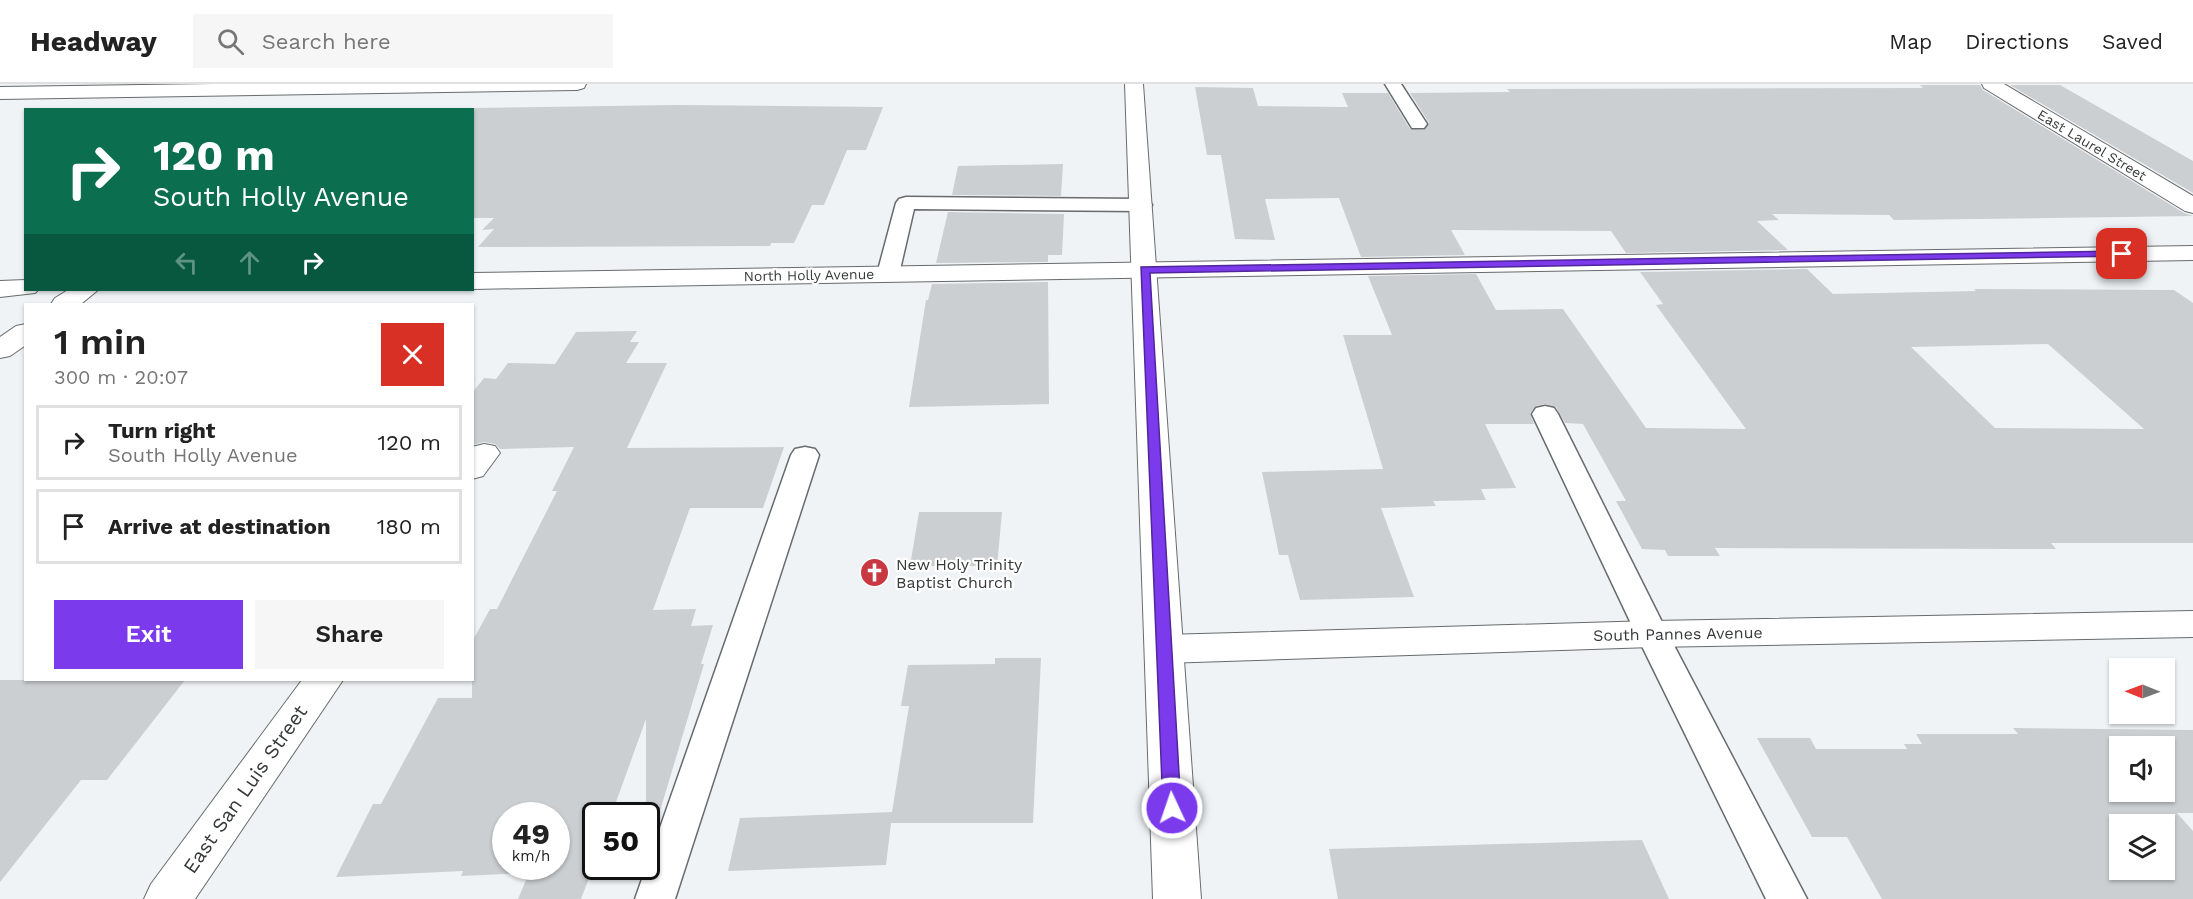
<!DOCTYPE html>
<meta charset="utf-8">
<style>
:root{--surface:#fff;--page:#f6f6f6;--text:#222;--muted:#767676;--line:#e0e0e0;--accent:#7c3aed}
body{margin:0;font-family:"Work Sans",sans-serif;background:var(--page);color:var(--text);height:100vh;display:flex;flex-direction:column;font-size:22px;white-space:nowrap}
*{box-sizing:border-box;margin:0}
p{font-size:20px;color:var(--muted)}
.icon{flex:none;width:33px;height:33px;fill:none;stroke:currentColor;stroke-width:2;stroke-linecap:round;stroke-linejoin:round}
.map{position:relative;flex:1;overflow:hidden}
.sheet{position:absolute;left:24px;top:219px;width:450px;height:378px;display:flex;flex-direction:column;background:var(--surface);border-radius:0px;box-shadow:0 2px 4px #0004}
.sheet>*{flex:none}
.guide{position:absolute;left:24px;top:24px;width:450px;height:183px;border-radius:0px;box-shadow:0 2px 4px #0004;background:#0b6e4f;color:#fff;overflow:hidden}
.needle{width:39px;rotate:271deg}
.tools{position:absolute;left:2109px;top:574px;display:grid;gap:12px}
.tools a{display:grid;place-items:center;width:66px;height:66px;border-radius:0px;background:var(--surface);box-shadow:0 2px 4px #0004;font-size:30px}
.speed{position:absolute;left:492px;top:718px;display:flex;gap:12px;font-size:30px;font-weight:700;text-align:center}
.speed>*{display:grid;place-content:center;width:78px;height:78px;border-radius:50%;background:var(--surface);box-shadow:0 2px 4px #0004;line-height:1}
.speed small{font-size:15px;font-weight:400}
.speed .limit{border:3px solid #111;border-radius:9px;background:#fff;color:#111}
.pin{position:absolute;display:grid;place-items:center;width:51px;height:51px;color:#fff;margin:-26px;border-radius:12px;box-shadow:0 3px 9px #0006}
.me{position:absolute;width:66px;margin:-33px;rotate:357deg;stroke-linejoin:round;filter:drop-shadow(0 0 4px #0008)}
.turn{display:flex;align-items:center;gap:21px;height:126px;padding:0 30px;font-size:27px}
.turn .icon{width:78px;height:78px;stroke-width:2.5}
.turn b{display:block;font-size:42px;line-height:51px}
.lanes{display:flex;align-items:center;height:57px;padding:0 30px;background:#0003;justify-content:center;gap:30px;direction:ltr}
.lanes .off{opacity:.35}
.round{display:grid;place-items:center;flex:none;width:63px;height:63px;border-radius:0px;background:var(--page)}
.headline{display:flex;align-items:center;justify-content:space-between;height:102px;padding:0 30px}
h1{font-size:36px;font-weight:600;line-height:45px}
.cta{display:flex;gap:12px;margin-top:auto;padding:12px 30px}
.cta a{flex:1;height:69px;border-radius:0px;background:var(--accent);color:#fff;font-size:24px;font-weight:600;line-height:69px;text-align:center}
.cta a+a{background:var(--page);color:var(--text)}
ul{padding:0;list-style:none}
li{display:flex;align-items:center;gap:18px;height:75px;margin:0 12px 9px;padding:0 18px;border:3px solid var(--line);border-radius:0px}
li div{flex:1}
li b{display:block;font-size:22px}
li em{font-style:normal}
header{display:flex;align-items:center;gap:36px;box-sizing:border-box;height:84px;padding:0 30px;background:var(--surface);border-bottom:2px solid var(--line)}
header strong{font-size:28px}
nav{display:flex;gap:33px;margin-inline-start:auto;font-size:21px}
.search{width:420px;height:54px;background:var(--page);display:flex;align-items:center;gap:15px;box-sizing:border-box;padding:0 21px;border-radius:0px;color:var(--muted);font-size:22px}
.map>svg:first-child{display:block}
</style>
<header>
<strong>Headway</strong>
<div class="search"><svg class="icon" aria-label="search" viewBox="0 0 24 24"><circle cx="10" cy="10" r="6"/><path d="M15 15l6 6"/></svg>Search here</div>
<nav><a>Map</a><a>Directions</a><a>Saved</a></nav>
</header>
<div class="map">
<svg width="2193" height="815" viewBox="0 0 2193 815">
<rect width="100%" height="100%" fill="#eff3f6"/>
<g fill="#cbcfd1" fill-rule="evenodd">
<path d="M 1920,1 L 1980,1 L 1983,6 L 2184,129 L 2193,132 L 1894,136 L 1889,131 L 1772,130 L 1779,136 L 1757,137 L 1788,166 L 1626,169 L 1611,147 L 1451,146 L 1465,171 L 1361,173 L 1339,114 L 1265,115 L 1275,156 L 1235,155 L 1221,71 L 1207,71 L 1195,3 L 1253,4 L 1258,22 L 1348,23 L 1342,9 L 1388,9 L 1410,45 L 1424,46 L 1429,39 L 1410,9 L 1510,8 L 1507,5 L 1923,4 Z"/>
<path d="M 2010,1 L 2060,1 L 2193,77 L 2193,109 Z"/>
<path d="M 675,21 L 883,23 L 866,66 L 847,66 L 824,121 L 812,121 L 794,159 L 771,159 L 770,162 L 478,163 L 494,145 L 482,146 L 494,134 L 472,134 L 472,24 Z"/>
<path d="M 1063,80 L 1061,112 L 952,111 L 958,82 Z"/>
<path d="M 948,128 L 1064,130 L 1062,171 L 1048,171 L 1048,178 L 936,179 Z"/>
<path d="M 1807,185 L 1833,210 L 1976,207 L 1974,205 L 2174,206 L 2193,219 L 2193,459 L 2051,459 L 2056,465 L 1715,464 L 1720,472 L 1668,472 L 1665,466 L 1642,465 L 1616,417 L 1626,417 L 1583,340 L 1565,339 L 1556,323 L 1545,320 L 1536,322 L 1530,329 L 1534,340 L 1485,340 L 1516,404 L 1481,405 L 1486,416 L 1433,417 L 1436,422 L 1381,424 L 1414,513 L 1300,516 L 1288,471 L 1279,471 L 1262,388 L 1383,385 L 1343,251 L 1392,251 L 1368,192 L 1476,190 L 1496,226 L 1563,225 L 1646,344 L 1746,345 L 1656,221 L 1663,220 L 1640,188 ZM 2048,260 L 2144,345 L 1995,344 L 1911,263 Z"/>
<path d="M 1048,198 L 1049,320 L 909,323 L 926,216 L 928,216 L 932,200 Z"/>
<path d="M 637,247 L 630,258 L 639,258 L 626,279 L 667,279 L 627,364 L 784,363 L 763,424 L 690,424 L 653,526 L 696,525 L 691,542 L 713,541 L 701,580 L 704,580 L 657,737 L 646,736 L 646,635 L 611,732 L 596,732 L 596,776 L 581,815 L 518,815 L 529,789 L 461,792 L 463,787 L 336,793 L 373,720 L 381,720 L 438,614 L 472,614 L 472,558 L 490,525 L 497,525 L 557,407 L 552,407 L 574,363 L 500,365 L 495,360 L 484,358 L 472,361 L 472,309 L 484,294 L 496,295 L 508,279 L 555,280 L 576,248 ZM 506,732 L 556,732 L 556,783 L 506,783 Z"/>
<path d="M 919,428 L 1002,428 L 997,482 L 910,482 Z"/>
<path d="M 995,574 L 1041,574 L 1033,739 L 891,739 L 886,781 L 728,787 L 740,734 L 892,728 L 909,622 L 901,622 L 908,581 L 995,580 Z"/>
<path d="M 0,596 L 185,596 L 107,696 L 81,696 L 0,798 Z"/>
<path d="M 2013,644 L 2193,646 L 2193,729 L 2177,729 L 2193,747 L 2193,815 L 1882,815 L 1847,753 L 1812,753 L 1757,654 L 1810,654 L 1816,665 L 1907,665 L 1904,660 L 1922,660 L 1916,650 L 2018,650 ZM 2120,663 L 2164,663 L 2164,708 L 2120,708 ZM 2120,741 L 2164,741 L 2164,786 L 2120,786 Z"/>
<path d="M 1642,756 L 1669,815 L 1338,815 L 1329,765 Z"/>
</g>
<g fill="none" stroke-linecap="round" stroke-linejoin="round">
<defs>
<g id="service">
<path d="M 1385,0 L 1401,0 L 1427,40 L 1424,44 L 1412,44 Z"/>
<path d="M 906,113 L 1142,115 L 1149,117 L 1152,121 L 1149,125 L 1142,127 L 914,125 L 899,190 L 896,195 L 888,197 L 880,195 L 877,190 L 896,119 L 899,115 Z"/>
<path d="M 1545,322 L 1554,324 L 1558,330 L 1668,550 L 1807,815 L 1766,815 L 1636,550 L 1532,330 L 1536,324 Z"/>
<path d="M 805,363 L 815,365 L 819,371 L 675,815 L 635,815 L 791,371 L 795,365 Z"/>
</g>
<g id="minor">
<path d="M 213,0 L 586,0 L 584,4 L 577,6 L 0,15 L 0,3 Z"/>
<path d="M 1982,0 L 2004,0 L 2193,112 L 2193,129 L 2185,127 L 1984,4 Z"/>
<path d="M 2193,162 L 2193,176 L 472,205 L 472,189 Z"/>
<path d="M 26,196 L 26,206 L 38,206 L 35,209 L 0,213 L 0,197 Z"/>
<path d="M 68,206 L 98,206 L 81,220 L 51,220 L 55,214 Z"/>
<path d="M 26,240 L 26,261 L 10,272 L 0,274 L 0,253 L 16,242 Z"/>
<path d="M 484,360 L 495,362 L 500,369 L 483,392 L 472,395 L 472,363 Z"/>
<path d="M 2193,527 L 2193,553 L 1652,563 L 1164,579 L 1150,575 L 1145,565 L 1150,555 L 1164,551 L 1652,537 Z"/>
<path d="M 302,596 L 343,596 L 195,815 L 144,815 L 151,800 Z"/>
</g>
<path id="secondary" d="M 1125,0 L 1143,0 L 1201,815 L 1153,815 Z"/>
</defs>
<use href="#service" stroke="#676b6d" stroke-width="3"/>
<use href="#minor" stroke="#676b6d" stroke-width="2"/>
<use href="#secondary" stroke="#676b6d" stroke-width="2"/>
<use href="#service" fill="#fff" fill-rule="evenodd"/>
<use href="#minor" fill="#fff" fill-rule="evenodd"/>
<use href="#secondary" fill="#fff" fill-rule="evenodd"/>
</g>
<path fill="#7c3aed" stroke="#51269a" stroke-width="1.5" d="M 2122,167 L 2127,170 L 2125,172 L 1150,189 L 1181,724 L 1179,730 L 1172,732 L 1166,730 L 1163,724 L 1141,183 Z"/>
<defs>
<symbol id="church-disc" viewBox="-11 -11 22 22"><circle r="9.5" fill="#c83840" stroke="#fff"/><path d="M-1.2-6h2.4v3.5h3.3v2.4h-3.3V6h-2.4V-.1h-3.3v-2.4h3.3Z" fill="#fff"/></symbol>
</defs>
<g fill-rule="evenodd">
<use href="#church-disc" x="858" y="472" width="33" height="33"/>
</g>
<g text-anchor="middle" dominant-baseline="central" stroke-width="4.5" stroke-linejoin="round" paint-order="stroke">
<g font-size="14" fill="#37393a" stroke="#fff">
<text transform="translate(2092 61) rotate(31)">East Laurel Street</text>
<text transform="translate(809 191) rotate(-1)">North Holly Avenue</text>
</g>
<g font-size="16" fill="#37393a" stroke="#fff" text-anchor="start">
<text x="896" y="480">New Holy Trinity<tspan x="896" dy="18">Baptist Church</tspan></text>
</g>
<g font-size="16" fill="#37393a" stroke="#fff">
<text transform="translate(1678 550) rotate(-1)">South Pannes Avenue</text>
</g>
<g font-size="20" fill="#37393a" stroke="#fff">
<text transform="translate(245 705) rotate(-55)">East San Luis Street</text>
</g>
</g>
</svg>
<div class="tools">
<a><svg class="needle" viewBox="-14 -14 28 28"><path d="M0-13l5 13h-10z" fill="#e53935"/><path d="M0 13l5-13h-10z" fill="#767676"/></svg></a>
<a><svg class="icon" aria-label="sound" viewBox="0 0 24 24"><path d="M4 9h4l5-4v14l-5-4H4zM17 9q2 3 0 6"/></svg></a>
<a><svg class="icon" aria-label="layers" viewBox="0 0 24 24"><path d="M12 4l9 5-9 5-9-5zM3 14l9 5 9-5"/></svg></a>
</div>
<div class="speed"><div>49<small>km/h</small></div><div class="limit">50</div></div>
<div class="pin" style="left:2122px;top:170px;background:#d93025"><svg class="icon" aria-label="arrive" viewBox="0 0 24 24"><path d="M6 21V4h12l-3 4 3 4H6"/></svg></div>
<svg class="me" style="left:1172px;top:724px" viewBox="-20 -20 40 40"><circle r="17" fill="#7c3aed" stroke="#fff" stroke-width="3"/><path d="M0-11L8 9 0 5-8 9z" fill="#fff"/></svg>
<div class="guide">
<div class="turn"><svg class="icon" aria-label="right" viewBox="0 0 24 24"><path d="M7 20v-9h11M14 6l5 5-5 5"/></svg><div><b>120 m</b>South Holly Avenue</div></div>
<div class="lanes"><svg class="icon off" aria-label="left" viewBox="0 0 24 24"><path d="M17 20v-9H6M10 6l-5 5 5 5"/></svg><svg class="icon off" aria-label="ahead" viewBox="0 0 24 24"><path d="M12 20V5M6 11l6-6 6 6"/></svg><svg class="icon" aria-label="right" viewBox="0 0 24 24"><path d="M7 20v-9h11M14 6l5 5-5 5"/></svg></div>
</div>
<section class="sheet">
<div class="headline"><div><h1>1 min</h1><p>300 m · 20:07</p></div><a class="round" style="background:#d93025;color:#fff"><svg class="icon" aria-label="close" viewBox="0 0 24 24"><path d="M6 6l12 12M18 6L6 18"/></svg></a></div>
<ul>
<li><svg class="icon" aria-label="right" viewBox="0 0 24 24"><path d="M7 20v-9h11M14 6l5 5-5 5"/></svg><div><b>Turn right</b><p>South Holly Avenue</p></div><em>120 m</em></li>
<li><svg class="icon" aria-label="arrive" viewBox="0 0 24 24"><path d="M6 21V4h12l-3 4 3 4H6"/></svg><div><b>Arrive at destination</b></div><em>180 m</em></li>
</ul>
<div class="cta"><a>Exit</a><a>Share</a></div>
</section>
</div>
